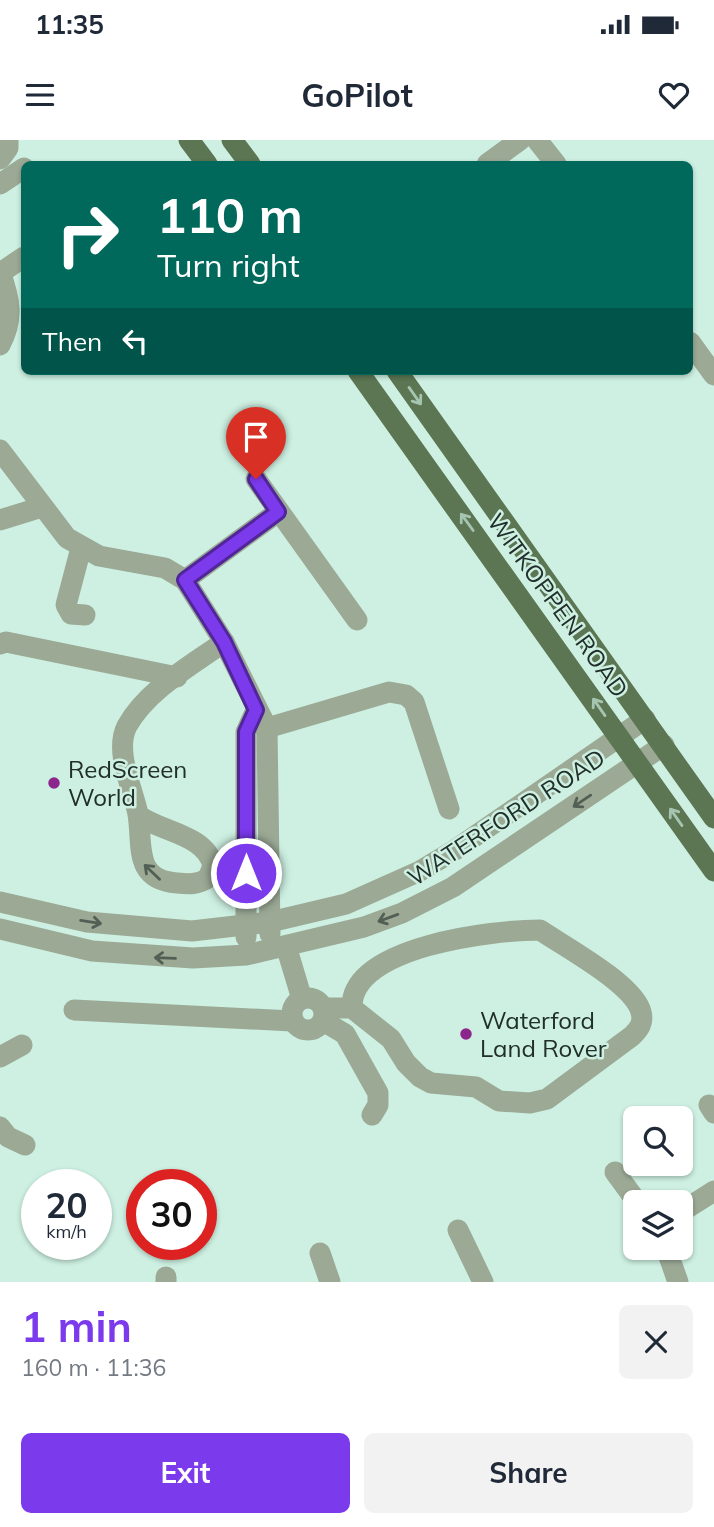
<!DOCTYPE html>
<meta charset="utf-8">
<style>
:root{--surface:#fff;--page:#f2f2f3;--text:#1f2937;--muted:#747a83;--accent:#7c3aed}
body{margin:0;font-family:Mulish,sans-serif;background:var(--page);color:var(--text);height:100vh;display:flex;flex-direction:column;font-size:26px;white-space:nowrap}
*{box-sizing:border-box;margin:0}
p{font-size:23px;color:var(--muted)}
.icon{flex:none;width:38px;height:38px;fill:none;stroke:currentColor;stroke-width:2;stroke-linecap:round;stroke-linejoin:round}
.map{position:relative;height:1142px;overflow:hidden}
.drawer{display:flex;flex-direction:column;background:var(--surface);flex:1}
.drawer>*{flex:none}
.hud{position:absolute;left:21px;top:21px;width:672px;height:214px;border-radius:10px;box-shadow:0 2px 5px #0004;background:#00695c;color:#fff;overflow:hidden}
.tools{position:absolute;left:623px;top:966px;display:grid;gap:14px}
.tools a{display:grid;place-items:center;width:70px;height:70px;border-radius:10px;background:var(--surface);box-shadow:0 2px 5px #0004;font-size:35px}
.speed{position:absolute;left:21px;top:1029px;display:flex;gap:14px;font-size:35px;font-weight:700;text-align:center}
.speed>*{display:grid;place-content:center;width:91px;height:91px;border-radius:50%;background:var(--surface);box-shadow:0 2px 5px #0004;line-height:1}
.speed small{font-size:18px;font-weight:400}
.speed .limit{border:10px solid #d22;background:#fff;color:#111}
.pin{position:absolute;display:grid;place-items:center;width:60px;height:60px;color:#fff;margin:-72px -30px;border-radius:50% 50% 50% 0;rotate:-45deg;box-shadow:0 0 7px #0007}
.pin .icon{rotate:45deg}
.me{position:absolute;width:77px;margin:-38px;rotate:0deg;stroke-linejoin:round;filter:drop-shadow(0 0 5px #0008)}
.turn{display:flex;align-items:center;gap:24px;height:147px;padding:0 21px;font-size:32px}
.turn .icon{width:91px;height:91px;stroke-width:2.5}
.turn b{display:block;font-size:49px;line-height:60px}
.then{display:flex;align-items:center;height:66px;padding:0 21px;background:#0003;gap:14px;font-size:26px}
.round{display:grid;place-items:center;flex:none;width:74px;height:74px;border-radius:10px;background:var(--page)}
.overview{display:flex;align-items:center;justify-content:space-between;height:119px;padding:0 21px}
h1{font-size:42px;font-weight:700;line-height:52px;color:var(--accent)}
.primary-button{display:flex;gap:14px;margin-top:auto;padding:14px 21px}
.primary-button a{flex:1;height:80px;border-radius:10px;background:var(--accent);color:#fff;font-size:28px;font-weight:700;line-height:80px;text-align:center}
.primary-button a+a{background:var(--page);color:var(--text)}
.status{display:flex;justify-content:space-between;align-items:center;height:49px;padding:0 35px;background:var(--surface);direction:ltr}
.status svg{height:19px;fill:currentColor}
header{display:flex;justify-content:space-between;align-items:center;height:91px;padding:0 21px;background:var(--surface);font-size:32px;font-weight:700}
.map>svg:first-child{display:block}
</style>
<div class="status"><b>11:35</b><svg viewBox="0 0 49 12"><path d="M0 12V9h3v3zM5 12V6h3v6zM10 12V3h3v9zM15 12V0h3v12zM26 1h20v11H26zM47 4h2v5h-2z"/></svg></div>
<header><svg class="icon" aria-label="menu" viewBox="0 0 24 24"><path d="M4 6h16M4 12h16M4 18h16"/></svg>GoPilot<svg class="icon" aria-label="heart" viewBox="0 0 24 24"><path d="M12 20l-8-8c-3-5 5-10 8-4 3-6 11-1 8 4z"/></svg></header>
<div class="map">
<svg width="714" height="1142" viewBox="0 0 714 1142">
<rect width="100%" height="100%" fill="#cdf0e2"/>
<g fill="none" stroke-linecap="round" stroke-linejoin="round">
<g stroke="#9ba995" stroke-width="21">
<path d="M 537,0 L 556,24"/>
<path d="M 0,19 L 8,8 L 8,0"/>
<path d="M 487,24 L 520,0"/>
<path d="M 0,44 L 24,28"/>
<path d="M 0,132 C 10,159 14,179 0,205"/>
<path d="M 0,133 L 24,117"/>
<path d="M 690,202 L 714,235"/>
<path d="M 0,310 L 67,398 L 99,416 L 165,428 L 185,440 L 224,502 L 267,588 L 270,794"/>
<path d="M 256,339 L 357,480"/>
<path d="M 0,380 L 42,367"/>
<path d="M 81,408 L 66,465 L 71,474 L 85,475"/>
<path d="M 185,440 L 278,372"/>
<path d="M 0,504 L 6,502 L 177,537"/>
<path d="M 267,588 L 389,552 L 406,555 L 414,562 L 449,669"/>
<path d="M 138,675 C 160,692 206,694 213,726 L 208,738 C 198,745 188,744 177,743 C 133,740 143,705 138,674 C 133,649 114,611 127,586 C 147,550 192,525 224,502"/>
<path d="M 0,762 L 87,782 L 192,791 L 270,782 L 346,764 L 420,731 L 455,710 L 645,579"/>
<path d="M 0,789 L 92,811 L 193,818 L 246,815 L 364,787 L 402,773 L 453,747 L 664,605"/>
<path d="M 246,797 L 246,592 L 256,570"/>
<path d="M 286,806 L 302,859"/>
<circle cx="308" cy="874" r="16"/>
<path d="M 323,868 L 352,868 L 391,899 L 406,923 L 420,937 L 431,943 L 476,947 L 499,961 L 530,963 L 547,959 L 632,896 C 639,889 644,883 641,872 C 634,844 565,807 540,790 C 494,790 350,806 352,868"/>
<path d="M 74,870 L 292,881"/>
<path d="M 323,881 L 345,894 L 378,953 L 378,965 L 372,975"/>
<path d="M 0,917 L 22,905"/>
<path d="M 709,965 L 714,973"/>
<path d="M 0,987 L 8,997 L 25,1005"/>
<path d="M 615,1032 L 637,1062"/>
<path d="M 681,1072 L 714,1051"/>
<path d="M 458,1090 L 483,1142"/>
<path d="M 666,1108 L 678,1142"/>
<path d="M 320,1113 L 330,1142"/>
<path d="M 166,1137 L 166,1142"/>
</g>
<g stroke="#5c7552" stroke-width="21">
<path d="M 189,0 L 207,24"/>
<path d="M 232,0 L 250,24"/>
<path d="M 358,231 L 714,731"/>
<path d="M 397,231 L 714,678"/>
</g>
</g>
<defs><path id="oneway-shaft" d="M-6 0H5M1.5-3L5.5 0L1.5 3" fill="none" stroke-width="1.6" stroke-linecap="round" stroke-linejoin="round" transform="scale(1.75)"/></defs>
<g stroke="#a5c5b0">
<use href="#oneway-shaft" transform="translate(415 256) rotate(55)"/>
<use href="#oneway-shaft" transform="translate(467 382) rotate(-126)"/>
<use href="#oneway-shaft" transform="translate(599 567) rotate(-125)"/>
<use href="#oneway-shaft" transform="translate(676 677) rotate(-125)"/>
</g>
<g stroke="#525f54">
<use href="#oneway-shaft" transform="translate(582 661) rotate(146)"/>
<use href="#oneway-shaft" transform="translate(152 732) rotate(-136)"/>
<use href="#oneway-shaft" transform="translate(388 778) rotate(160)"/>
<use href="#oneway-shaft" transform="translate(91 782) rotate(9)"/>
<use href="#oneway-shaft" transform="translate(165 818) rotate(-178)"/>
</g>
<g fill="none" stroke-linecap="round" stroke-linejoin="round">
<defs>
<path id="route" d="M 246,733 L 246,592 L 256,570 L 224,502 L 185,440 L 278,372 L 256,339"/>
</defs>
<use href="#route" stroke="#51269a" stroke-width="18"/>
<use href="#route" stroke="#7c3aed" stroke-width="12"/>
</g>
<g fill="#8c268d" stroke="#cdf0e2" stroke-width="2.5">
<circle cx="54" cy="643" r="7"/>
<circle cx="466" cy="894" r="7"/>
</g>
<g text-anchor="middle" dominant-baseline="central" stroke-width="5" stroke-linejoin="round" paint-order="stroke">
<g font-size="24" fill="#212e29" stroke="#cdf0e2">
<text transform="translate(558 465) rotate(54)">WITKOPPEN ROAD</text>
<text transform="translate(506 677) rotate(-33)">WATERFORD ROAD</text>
</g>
<g font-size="24" fill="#212e29" stroke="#cdf0e2" text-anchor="start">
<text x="68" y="629">RedScreen<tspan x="68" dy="28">World</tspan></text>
<text x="480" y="880">Waterford<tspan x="480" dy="28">Land Rover</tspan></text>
</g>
</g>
</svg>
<div class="tools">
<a><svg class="icon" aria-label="search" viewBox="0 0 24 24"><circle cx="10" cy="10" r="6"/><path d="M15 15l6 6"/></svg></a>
<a><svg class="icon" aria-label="layers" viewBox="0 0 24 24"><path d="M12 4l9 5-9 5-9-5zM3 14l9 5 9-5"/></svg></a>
</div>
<div class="speed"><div>20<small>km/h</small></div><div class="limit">30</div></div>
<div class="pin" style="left:256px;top:339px;background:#d93025"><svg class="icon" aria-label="arrive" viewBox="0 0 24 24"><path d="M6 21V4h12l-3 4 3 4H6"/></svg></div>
<svg class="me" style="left:246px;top:733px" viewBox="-20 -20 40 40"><circle r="17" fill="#7c3aed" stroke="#fff" stroke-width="3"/><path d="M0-11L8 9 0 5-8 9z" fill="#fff"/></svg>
<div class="hud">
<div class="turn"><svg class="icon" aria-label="right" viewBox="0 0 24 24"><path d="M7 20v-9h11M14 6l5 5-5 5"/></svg><div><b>110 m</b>Turn right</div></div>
<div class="then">Then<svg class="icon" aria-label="left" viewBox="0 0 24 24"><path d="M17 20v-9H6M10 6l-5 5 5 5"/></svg></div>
</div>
</div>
<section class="drawer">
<div class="overview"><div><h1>1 min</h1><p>160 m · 11:36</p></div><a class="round"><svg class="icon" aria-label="close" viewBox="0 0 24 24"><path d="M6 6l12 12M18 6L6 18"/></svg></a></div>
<div class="primary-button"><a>Exit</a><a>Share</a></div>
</section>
